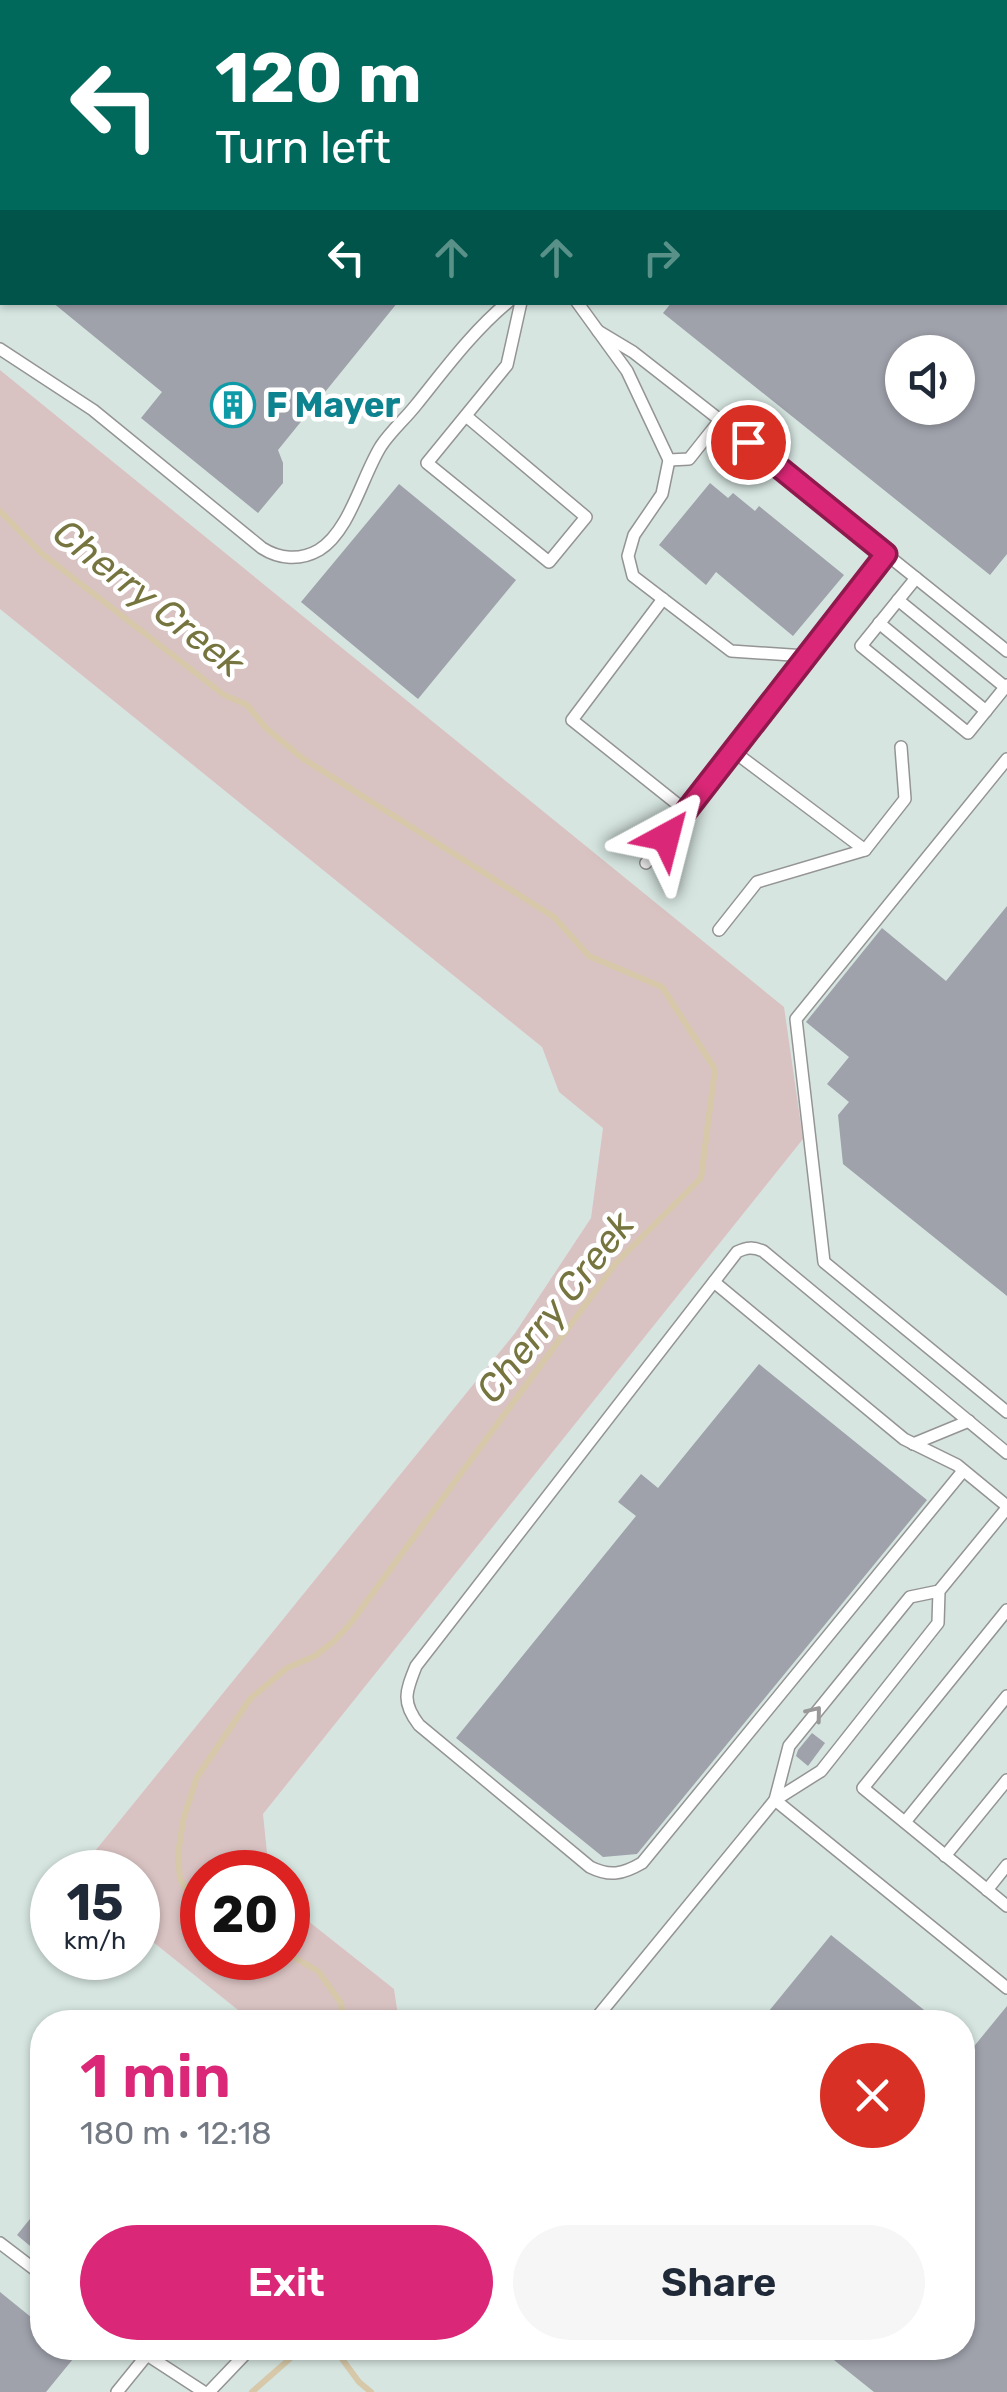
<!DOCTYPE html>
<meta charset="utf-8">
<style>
:root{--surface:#fff;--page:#f6f6f7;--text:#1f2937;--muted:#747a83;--accent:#db2777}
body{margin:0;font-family:Rubik,sans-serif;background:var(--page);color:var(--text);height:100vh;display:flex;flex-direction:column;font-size:38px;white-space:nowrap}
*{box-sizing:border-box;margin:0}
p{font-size:32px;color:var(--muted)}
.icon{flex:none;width:55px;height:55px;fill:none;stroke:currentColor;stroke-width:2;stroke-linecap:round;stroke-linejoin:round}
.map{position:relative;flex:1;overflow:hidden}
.details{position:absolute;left:30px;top:2010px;width:945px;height:350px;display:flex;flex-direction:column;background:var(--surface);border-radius:40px;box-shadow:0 2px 8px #0004}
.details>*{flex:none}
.hud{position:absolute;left:0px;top:0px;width:1008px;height:305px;box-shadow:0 2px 8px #0004;background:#00695c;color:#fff;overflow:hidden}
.fabs{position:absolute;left:885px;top:335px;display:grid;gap:20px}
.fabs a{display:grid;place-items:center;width:90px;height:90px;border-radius:50%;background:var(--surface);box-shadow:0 2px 8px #0004;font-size:50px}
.speed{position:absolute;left:30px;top:1850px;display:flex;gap:20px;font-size:50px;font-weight:700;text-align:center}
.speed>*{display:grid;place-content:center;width:130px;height:130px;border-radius:50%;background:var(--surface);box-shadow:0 2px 8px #0004;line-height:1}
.speed small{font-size:25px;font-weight:400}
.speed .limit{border:15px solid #d22;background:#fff;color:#111}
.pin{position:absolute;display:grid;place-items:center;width:85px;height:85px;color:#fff;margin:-42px;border:5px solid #fff;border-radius:50%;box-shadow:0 2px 10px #0007}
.me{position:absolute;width:110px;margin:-55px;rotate:38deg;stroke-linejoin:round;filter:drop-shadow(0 0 8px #0008)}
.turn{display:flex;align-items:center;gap:35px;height:210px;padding:0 50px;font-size:45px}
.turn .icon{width:130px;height:130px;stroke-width:2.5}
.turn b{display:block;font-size:70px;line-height:85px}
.lanes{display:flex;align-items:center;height:95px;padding:0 50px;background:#0003;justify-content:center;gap:50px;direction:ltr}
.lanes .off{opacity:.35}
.round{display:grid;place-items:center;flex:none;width:105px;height:105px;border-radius:52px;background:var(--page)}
.summary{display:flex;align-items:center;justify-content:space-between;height:170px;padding:0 50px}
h1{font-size:60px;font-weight:600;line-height:75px;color:var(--accent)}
.cta{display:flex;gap:20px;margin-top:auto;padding:20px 50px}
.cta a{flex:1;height:115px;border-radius:60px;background:var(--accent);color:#fff;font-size:40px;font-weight:600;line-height:115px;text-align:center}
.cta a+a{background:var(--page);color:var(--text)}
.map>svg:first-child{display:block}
</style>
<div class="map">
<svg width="1007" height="2392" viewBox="0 0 1007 2392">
<rect width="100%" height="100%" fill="#e5e3ed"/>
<path fill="#d6e5e0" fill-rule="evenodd" d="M 0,0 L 1007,0 L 1007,2392 L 0,2392 L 0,609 L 542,1047 L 559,1092 L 603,1128 L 591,1218 L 515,1333 L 78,1872 L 52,1872 L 52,1958 L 138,1958 L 138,1930 L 253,2022 L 42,2022 L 42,2348 L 962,2348 L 962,2022 L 399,2022 L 394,1989 L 288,1905 L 288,1872 L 269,1872 L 263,1814 L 803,1139 L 783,1007 L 0,370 ZM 2,2 L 1005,2 L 1005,302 L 2,302 ZM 902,352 L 958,352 L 958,408 L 902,408 Z"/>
<path fill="#d9c2c2" d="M 0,370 L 784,1007 L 803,1139 L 263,1814 L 269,1872 L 202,1872 L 202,1958 L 288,1958 L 288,1905 L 394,1989 L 399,2022 L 253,2022 L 138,1930 L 138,1872 L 78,1872 L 515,1333 L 591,1218 L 603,1128 L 559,1092 L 542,1047 L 0,609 Z"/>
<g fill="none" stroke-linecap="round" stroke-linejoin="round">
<g stroke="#d6c8a8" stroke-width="6">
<path d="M 0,511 L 41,553 L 224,695 L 247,705 L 266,728 L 302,758 L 554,917 L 589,956 L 662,987 L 715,1069 L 701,1178 L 616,1263 L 350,1624 L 334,1641 L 315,1656 L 287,1668 L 250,1699 L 197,1777 L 183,1820 L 178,1855 L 180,1879 L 202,1915"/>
<path d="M 288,1954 L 318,1971 L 341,2003 L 343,2022"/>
<path d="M 334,2348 L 359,2382 L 371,2392"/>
<path d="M 252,2392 L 302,2348"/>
</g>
</g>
<g fill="#9fa1ab" fill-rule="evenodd">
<path d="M 52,302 L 398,302 L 278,450 L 283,463 L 283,483 L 258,513 L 141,418 L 162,392 Z"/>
<path d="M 672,302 L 1007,302 L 1007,554 L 990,575 L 663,313 ZM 902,352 L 958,352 L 958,408 L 902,408 Z"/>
<path d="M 710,483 L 728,498 L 733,493 L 755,511 L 759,506 L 844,575 L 793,636 L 716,572 L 706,585 L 659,545 Z"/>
<path d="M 399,484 L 516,580 L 418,699 L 301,602 Z"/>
<path d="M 1007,906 L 1007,1296 L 843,1164 L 838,1115 L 849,1102 L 827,1084 L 849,1057 L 806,1022 L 882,928 L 946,981 Z"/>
<path d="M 759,1364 L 927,1500 L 637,1854 L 603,1857 L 456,1738 L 636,1516 L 618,1502 L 641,1474 L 658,1488 Z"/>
<path d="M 812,1733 L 825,1743 L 808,1766 L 796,1756 L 798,1750 Z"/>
<path d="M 831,1935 L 939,2022 L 760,2022 Z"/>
<path d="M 1007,2006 L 1007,2392 L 874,2392 L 819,2348 L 962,2348 L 962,2061 Z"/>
<path d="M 42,2204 L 42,2256 L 17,2235 Z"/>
<path d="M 0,2292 L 42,2326 L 42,2348 L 82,2348 L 46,2392 L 0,2392 Z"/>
</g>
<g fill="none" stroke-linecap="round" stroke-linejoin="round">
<defs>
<g id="service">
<path d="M 709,0 L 712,2"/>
<path d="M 12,2 L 14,0"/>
<path d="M 0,17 L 2,14"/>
<path d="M 1005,215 L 1007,217"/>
<path d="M 577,302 L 627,371 L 669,460 L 662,494 L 634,535 L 628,556 L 633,576 L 731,651 L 806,656"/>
<path d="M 598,331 L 633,352 L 720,420 L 886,554 L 646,863"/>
<path d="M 0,349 L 93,410 L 262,548 C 279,559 300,561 319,550 C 350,531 362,476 381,446 C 391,431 405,419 416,405 C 445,369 472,332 508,302"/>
<path d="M 466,416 L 586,517 L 549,562 L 427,463 L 507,365 L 521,302"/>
<path d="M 669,460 L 689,459 L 720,420"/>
<path d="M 886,554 L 1007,651"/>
<path d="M 916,578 L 861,646 L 968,733 L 1007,685"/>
<path d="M 663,599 L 572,720 L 686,811"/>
<path d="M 898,600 L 1005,687"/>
<path d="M 879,623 L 986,711"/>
<path d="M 733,751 L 865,850"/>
<path d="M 1007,759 L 796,1019 L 824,1262 L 1007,1412"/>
<path d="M 719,930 L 757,882 L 865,850 L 905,799 L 901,747"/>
<path d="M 714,1282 L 904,1439 L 957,1465 L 1007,1506"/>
<path d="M 913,1444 L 969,1421"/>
<path d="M 963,1471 L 642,1863 C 623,1874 610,1877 590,1867 L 419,1725 C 401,1702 406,1691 416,1666 L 737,1252 C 747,1247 753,1247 763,1251 L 1007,1453"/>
<path d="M 1007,1610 L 863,1788 L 1007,1906"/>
<path d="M 775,1800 L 821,1771 L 938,1623 L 939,1591 L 1007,1508"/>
<path d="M 775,1800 L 789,1746 L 910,1597 L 939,1591"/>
<path d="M 905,1822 L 1007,1696"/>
<path d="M 945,1856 L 1007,1780"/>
<path d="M 987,1890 L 1007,1865"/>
<path d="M 593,2022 L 775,1800 L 1007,1988"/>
<path d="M 0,2243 L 42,2275"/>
<path d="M 147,2355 L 204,2392"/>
<path d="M 117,2392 L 147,2355 L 138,2348"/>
<path d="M 209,2392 L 251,2348"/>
</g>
<path id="minor" d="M 758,2 L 760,0"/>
</defs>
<use href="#service" stroke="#949494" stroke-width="14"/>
<use href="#minor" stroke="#949494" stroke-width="25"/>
<use href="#service" stroke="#fff" stroke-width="11"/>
<use href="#minor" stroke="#fff" stroke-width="22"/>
</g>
<defs><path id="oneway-chevron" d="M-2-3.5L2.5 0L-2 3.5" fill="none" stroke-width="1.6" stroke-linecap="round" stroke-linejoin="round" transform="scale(2.5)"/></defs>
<use stroke="#999" href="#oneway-chevron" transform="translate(815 1713) rotate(-51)"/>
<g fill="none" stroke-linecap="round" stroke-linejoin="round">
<defs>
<path id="route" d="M 666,837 L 886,554 L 748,442"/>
</defs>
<use href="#route" stroke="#8e194d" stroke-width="25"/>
<use href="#route" stroke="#db2777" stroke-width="18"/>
</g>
<defs>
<symbol id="building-ring" viewBox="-11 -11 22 22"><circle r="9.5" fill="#fff" stroke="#0f9aa8" stroke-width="1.5"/><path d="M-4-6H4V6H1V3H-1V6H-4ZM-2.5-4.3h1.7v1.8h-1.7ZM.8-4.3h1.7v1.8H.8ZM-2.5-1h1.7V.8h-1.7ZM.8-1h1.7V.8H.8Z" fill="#0f9aa8"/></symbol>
</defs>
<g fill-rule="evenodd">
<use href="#building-ring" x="208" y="380" width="50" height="50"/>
</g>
<g text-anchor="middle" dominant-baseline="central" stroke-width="9" stroke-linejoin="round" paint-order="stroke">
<g font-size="35" font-weight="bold" fill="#0d838f" stroke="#fff" text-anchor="start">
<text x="266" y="405">F Mayer</text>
</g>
<g font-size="38" font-style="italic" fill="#76753f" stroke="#fff">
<text transform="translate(149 598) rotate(38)">Cherry Creek</text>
<text transform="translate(555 1307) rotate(-52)">Cherry Creek</text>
</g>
</g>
</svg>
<div class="fabs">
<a><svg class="icon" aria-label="sound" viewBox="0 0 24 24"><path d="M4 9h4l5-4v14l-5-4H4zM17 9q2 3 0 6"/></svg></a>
</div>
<div class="speed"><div>15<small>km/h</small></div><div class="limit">20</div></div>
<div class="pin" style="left:748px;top:442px;background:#d93025"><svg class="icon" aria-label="arrive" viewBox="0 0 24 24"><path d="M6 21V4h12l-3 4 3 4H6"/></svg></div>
<svg class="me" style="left:666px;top:837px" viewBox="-20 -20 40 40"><path d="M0-17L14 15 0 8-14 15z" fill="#db2777" stroke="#fff" stroke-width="4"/></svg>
<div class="hud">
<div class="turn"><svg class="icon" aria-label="left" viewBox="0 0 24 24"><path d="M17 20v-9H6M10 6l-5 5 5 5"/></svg><div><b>120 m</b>Turn left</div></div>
<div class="lanes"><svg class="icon" aria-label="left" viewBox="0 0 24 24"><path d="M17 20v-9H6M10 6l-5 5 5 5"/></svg><svg class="icon off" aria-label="ahead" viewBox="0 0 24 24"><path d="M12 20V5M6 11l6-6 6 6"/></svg><svg class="icon off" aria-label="ahead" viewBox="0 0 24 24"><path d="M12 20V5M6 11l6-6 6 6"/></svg><svg class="icon off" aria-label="right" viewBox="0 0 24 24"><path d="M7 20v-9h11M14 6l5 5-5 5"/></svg></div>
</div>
<section class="details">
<div class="summary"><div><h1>1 min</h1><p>180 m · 12:18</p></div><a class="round" style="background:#d93025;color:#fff"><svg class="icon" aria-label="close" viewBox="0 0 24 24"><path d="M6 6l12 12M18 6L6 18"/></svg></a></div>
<div class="cta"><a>Exit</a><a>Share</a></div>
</section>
</div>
